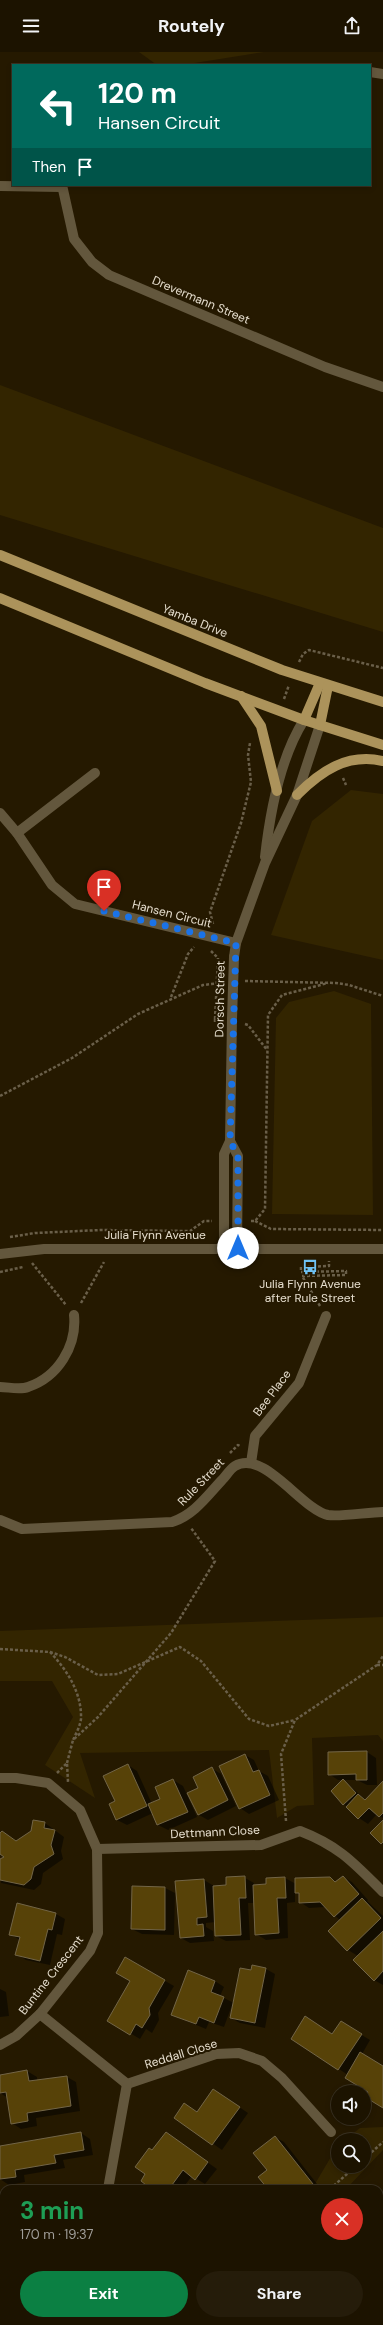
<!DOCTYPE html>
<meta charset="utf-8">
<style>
:root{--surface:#1c1300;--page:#251c0a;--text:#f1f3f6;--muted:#a09e99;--line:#3a3222;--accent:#0b8043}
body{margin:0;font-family:"DM Sans",sans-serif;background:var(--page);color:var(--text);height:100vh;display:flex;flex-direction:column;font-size:15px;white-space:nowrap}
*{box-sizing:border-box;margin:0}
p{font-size:13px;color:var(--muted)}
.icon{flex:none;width:22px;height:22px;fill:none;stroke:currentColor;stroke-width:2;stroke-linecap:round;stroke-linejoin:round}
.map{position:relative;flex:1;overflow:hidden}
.drawer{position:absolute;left:0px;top:2133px;width:383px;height:140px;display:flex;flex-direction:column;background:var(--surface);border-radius:12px 12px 0 0;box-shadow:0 2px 6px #0003,0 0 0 1px var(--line)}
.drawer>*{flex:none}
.banner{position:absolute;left:12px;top:12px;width:359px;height:122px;border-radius:0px;box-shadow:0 2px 6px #0003,0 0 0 1px var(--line);background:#00695c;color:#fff;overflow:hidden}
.fabs{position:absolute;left:331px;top:2033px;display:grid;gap:8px}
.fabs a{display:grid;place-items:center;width:40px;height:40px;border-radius:50%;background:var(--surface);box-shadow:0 2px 6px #0003,0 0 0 1px var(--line);font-size:20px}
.pin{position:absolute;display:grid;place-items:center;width:34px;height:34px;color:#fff;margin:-41px -17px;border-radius:50% 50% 50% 0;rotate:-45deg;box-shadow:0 0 4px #0007}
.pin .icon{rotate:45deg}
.me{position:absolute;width:44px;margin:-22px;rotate:0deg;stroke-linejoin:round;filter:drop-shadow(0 0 3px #0008)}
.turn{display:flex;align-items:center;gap:14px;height:84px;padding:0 20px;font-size:18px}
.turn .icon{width:52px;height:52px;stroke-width:2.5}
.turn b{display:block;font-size:28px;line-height:34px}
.then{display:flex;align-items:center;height:38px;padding:0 20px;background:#0003;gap:8px;font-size:15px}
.round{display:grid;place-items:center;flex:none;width:42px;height:42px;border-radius:21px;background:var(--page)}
.head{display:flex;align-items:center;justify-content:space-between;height:68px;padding:0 20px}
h1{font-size:24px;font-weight:700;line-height:30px;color:#1e9e55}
.cta{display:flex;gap:8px;margin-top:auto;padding:8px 20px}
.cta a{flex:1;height:46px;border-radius:24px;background:var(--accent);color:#fff;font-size:16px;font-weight:700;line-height:46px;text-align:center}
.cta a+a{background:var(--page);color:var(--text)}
header{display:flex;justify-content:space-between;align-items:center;height:52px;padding:0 20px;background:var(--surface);font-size:18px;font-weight:700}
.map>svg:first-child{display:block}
</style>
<header><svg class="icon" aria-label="menu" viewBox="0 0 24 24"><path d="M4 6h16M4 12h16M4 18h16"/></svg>Routely<svg class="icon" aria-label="share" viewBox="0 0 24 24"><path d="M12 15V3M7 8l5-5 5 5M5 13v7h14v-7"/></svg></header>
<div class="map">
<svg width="383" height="2273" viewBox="0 0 383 2273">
<rect width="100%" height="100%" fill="#251900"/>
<g fill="#332500">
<path d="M 139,0 L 264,0 L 182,13 L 157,13 Z"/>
<path d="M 0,333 L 383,476 L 383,580 L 0,463 Z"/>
<path d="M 351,738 L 383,742 L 383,908 L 271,883 L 312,769 Z"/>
<path d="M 334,939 L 371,952 L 373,1163 L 272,1162 L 276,966 L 289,950 Z"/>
<path d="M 383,1565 L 383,1689 L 378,1683 L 312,1686 L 314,1753 L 297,1754 L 277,1766 L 269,1698 L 80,1701 L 95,1746 L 45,1713 L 73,1665 L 52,1629 L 0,1629 L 0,1579 Z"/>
<path d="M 383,2075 L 383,2098 L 346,2137 L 312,2137 L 338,2093 L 338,2114 L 364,2114 L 364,2088 L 345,2088 L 360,2076 Z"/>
<path d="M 0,2230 L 4,2232 L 4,2269 L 72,2269 L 78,2273 L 0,2273 Z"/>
<path d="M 180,2269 L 218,2269 L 214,2273 L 176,2273 Z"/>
</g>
<g fill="#0007">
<path d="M 367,1700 L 376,1706 L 377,1733 L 367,1733 L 357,1728 L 338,1728 L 329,1722 Z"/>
<path d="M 245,1703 L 254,1708 L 259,1719 L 268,1724 L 279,1748 L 249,1762 L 240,1756 Z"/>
<path d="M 128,1713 L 137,1719 L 152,1752 L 162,1748 L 173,1728 L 183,1734 L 197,1765 L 168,1778 L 158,1773 L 153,1761 L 127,1773 L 117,1768 L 110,1752 L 116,1750 Z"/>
<path d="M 211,1716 L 221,1722 L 236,1754 L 208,1768 L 199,1763 L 199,1737 Z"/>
<path d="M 343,1728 L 366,1748 L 383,1731 L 383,1766 L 377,1762 L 368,1772 L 359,1766 L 344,1752 Z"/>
<path d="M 34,1769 L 45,1771 L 64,1785 L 61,1799 L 63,1807 L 43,1821 L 41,1832 L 34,1838 L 1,1831 L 0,1808 L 5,1804 L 0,1801 L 0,1782 L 2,1780 L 17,1789 L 32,1779 Z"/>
<path d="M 343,1825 L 352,1830 L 368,1848 L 367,1849 L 383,1864 L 383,1933 L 374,1928 L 358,1904 L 348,1898 L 340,1868 L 325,1855 L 309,1856 L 300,1850 L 300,1842 L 295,1840 L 295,1850 L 287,1851 L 288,1886 L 266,1888 L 256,1882 L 255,1851 L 248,1851 L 250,1888 L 226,1889 L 216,1884 L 216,1870 L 206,1871 L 206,1875 L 213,1879 L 214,1889 L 190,1891 L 181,1886 L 176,1830 L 204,1828 L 214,1834 L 227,1834 L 245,1826 L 254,1831 L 254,1834 L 267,1833 L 267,1827 L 285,1826 L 296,1832 L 330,1826 L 337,1830 Z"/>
<path d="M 133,1835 L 165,1836 L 175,1841 L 174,1883 L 142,1882 L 132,1877 Z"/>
<path d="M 17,1853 L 56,1862 L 65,1867 L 62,1883 L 57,1882 L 50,1913 L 26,1908 L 17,1902 L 20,1888 L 10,1882 Z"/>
<path d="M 125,1906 L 174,1934 L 158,1961 L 159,1968 L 152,1981 L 146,1977 L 140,1987 L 108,1968 L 131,1929 Z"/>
<path d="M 253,1914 L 266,1917 L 275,1922 L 265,1976 L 240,1971 L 231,1966 L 232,1953 L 224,1975 L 209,1970 L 206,1977 L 172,1963 L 215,1929 L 224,1935 L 220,1944 L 234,1951 Z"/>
<path d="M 0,1937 L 6,1940 L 9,1964 L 0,1965 Z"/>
<path d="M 350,1976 L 370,1988 L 362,2002 L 383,2015 L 383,2055 L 370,2040 L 348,2023 L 292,1986 L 333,1983 Z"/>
<path d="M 27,2019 L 37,2025 L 37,2029 L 67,2025 L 76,2030 L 80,2059 L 36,2066 L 37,2074 L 21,2077 L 12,2071 L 8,2046 L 0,2041 L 0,2024 Z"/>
<path d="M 214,2038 L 248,2061 L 222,2098 L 175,2065 L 184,2052 L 198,2060 Z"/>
<path d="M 81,2081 L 90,2087 L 93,2103 L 63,2108 L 65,2116 L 24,2123 L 25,2130 L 9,2133 L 0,2127 L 0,2095 Z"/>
<path d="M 166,2081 L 217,2117 L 205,2132 L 192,2124 L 182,2137 L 152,2136 L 147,2122 L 153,2099 Z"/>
<path d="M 275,2085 L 284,2090 L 321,2137 L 269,2137 L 268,2118 Z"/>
<rect x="0" y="2160" width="4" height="24"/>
<path d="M 151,2269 L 173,2269 L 171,2273 L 160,2273 Z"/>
</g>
<g fill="#574208" stroke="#726547">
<path d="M 367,1699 L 367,1728 L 356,1728 L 356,1722 L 328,1723 L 328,1700 Z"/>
<path d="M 245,1702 L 253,1720 L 259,1718 L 270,1743 L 239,1757 L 219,1714 Z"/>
<path d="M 128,1712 L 147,1754 L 116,1768 L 109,1752 L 115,1749 L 103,1724 Z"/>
<path d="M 212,1715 L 228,1748 L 198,1763 L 187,1741 L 198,1736 L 193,1725 Z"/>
<path d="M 173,1727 L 188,1760 L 157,1773 L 148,1752 L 160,1747 L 155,1735 Z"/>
<path d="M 343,1727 L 356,1741 L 343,1753 L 331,1739 Z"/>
<path d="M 383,1729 L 383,1761 L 379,1765 L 369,1756 L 358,1767 L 346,1755 L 358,1742 L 365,1748 Z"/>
<path d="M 33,1768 L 45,1770 L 44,1776 L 55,1778 L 51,1793 L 54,1802 L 34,1815 L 31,1827 L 24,1833 L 0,1828 L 0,1807 L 4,1805 L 0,1802 L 0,1781 L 2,1779 L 16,1789 L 31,1779 Z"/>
<path d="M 383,1768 L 383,1790 L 381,1792 L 370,1781 Z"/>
<path d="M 245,1824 L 246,1846 L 239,1846 L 241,1883 L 215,1884 L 213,1834 L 226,1833 L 226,1825 Z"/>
<path d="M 343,1824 L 359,1842 L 334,1865 L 320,1850 L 299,1851 L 299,1841 L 295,1841 L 295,1826 L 330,1825 L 335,1830 Z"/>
<path d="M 285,1825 L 286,1846 L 277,1846 L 279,1881 L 255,1883 L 253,1833 L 266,1832 L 266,1826 Z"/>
<path d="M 204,1827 L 207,1865 L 197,1866 L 197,1873 L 203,1872 L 204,1884 L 180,1886 L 175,1829 Z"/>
<path d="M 132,1834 L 165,1835 L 165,1878 L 131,1877 Z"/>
<path d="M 362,1846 L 381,1866 L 347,1899 L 328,1879 Z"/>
<path d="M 17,1851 L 56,1861 L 52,1878 L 48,1877 L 40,1909 L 15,1903 L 20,1885 L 9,1883 Z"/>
<path d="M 383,1879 L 383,1919 L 374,1929 L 353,1908 Z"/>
<path d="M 125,1905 L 165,1928 L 149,1956 L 150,1963 L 142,1976 L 136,1972 L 130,1983 L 107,1969 L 130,1929 L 116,1921 Z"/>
<path d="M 252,1913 L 266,1916 L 255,1971 L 230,1966 L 240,1916 L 251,1918 Z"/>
<path d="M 188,1918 L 215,1929 L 211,1940 L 224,1945 L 214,1971 L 199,1965 L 196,1972 L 171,1963 Z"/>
<path d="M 305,1964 L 332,1982 L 341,1969 L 362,1982 L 338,2018 L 291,1987 Z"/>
<path d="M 360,2000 L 383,2014 L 383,2056 L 365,2045 L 368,2040 L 345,2026 Z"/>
<path d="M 27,2018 L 29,2029 L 67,2024 L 71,2054 L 27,2061 L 28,2069 L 11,2072 L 6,2040 L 0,2041 L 0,2023 Z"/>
<path d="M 213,2037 L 240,2055 L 212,2093 L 174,2066 L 184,2051 L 197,2060 Z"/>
<path d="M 81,2080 L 84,2098 L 54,2103 L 56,2111 L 15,2118 L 16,2125 L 0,2127 L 0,2094 Z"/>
<path d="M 166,2080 L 208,2110 L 195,2128 L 183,2118 L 169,2137 L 163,2133 L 160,2137 L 154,2133 L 151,2137 L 141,2129 L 145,2122 L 135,2115 L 149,2096 L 152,2098 Z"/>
<path d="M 275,2084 L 313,2132 L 307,2137 L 268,2137 L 258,2125 L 267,2118 L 253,2101 Z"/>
<path d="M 189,2132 L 194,2137 L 183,2137 Z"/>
<rect x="0" y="2159" width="4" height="19"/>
</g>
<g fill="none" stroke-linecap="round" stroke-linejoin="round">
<g stroke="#6a5f49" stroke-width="2.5" stroke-dasharray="3 2" stroke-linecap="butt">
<path d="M 299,610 L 303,602 L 309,598 L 383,616"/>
<path d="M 284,647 L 289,633"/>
<path d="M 343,726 L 346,733"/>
<path d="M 213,872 L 210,860 L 241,771 L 251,730 L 248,703 L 250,691"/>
<path d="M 211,899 L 218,906"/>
<path d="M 245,929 L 336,931 L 349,933 L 383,944"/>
<path d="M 171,945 L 188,902 L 194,895"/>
<path d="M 215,967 L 215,970 L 220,971"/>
<path d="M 245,972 L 248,973 L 267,998"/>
<path d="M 0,1044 L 72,1006 L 138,962 L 203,933 L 220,931"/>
<path d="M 251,1169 L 255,1169 L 265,1157 L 268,963 L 282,943 L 328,931"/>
<path d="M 255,1169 L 271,1177 L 383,1178"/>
<path d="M 10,1185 L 35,1181 L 101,1178 L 190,1179 L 204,1169 L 212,1169"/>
<path d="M 32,1211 L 66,1253"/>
<path d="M 0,1220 L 23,1215"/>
<path d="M 81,1251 L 104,1210"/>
<path d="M 320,1254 L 302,1224 L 346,1223 L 346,1219 L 301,1220 L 301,1215 L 329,1214 L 329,1209"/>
<path d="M 230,1401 L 238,1393 L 240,1394"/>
<path d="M 0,1597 L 50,1600 L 65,1605 L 98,1623 L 118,1622 L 180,1595 L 201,1609 L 249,1667 L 269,1674 L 295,1668"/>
<path d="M 50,1600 C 67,1618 82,1641 81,1667 C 80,1674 76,1682 73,1688 L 98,1665 L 171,1581 L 215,1509 L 191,1476"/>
<path d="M 377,1613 L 383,1613"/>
<path d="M 67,1711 L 73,1688"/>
<path d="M 57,1721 L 67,1711 L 68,1730"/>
<path d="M 286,1769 L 281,1702 L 295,1668 L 377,1613 L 383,1604"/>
<path d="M 364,2107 L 383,2090"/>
<path d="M 330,2137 L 356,2114"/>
<path d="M 0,2241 L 4,2243"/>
<path d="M 68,2269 L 78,2273"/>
<path d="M 200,2273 L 204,2269"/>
</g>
<g stroke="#63573d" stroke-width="10">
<path d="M 370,20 L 383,22"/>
<path d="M 62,133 L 74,187 L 92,210 L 109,223 L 325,315 L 383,335"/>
<path d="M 0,134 L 61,135"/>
<path d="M 0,761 L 17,781 L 52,833 L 75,852 L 236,891"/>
<path d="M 17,781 L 95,721"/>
<path d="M 265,805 C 270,760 280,706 304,668"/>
<path d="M 234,905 L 236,891 L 265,811 L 297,743 L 320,673"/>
<path d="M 230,1089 L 238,1104 L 237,1196"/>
<path d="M 224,1196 L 224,1102 L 230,1089 L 232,967"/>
<path d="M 0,1335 C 8,1335 20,1338 28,1335 C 58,1325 77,1294 74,1263"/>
<path d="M 251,1411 L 255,1384 L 299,1331 L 326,1264"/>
<path d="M 0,1468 L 22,1477 L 172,1470 C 194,1463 207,1444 222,1428 C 226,1424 230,1417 235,1414 C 264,1397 301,1457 328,1463 C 340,1465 369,1460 383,1460"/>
<path d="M 0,1726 L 16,1726 L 48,1731 L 80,1758 L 97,1797 L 98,1881 L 90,1899 L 40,1962 L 16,1984 L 0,1993"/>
<path d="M 97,1797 L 261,1793 L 300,1779 C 339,1794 354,1811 383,1840"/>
<path d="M 40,1962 L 127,2032 L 216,2002 L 239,2001 L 262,2009 L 282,2026 L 331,2080"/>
<path d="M 108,2137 L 127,2032"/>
<path d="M 379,2264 L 383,2264"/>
</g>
<path stroke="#63573d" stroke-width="10" d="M 0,1202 L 44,1197 L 383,1197"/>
<g stroke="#ac935b" stroke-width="10">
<path d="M 0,503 L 282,618 L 383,650"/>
<path d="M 0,546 L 205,631 L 304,668 L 383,693"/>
<path d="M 241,644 L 261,674 L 277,739"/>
<path d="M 304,668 L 320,631"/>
<path d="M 320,673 L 328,634"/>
<path d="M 297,743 C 321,719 347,701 383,709"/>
</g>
<path stroke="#6a5f49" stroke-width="2.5" stroke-dasharray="3 2" stroke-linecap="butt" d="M 215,967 L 218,906"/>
<path stroke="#63573d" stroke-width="10" d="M 232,967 L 234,905"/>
</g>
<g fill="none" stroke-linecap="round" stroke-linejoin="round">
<path stroke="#1a73e8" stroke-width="7" stroke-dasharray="0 12.6" d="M 104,859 L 236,891 L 230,1089 L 238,1104 L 238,1196"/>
</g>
<defs>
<symbol id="bus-bare" viewBox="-9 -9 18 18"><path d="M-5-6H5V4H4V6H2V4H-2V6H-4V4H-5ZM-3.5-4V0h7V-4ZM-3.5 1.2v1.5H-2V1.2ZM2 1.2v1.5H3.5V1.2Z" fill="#6fc2f4" stroke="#251900" stroke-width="2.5" paint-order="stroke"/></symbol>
</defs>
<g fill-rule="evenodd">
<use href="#bus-bare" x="299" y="1204" width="22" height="22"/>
</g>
<g text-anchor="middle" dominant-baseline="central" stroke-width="4" stroke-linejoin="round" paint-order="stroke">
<g font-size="12" fill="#e5ddcd" stroke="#251900">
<text transform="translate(201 248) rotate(23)">Drevermann Street</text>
<text transform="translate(195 569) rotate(22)">Yamba Drive</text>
<text transform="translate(172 862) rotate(14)">Hansen Circuit</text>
<text transform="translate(220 947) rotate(-89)">Dorsch Street</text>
<text x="155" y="1183">Julia Flynn Avenue</text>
<text transform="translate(272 1341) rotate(-53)">Bee Place</text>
<text transform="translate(201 1430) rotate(-46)">Rule Street</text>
<text transform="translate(215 1780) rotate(-3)">Dettmann Close</text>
<text transform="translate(51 1923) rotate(-52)">Buntine Crescent</text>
<text transform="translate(181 2002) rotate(-17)">Reddall Close</text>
</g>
<g font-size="12" fill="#e5ddcd" stroke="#251900">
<text x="310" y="1232">Julia Flynn Avenue<tspan x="310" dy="14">after Rule Street</tspan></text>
</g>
</g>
</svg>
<div class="fabs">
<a><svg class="icon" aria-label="sound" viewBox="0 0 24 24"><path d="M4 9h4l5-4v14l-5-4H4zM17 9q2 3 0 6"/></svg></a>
<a><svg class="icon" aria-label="search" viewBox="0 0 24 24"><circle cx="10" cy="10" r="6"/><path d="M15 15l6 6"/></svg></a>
</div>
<div class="pin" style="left:104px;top:859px;background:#d93025"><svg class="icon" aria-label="arrive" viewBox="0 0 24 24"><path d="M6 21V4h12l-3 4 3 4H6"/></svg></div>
<svg class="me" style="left:238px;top:1196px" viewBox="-20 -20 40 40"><circle r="19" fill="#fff"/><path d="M0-13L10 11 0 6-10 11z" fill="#1a73e8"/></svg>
<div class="banner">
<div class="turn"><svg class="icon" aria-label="left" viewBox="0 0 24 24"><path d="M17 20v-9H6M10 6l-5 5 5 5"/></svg><div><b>120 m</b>Hansen Circuit</div></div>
<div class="then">Then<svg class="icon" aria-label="arrive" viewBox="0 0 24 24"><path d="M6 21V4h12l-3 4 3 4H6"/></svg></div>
</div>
<section class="drawer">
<div class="head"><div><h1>3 min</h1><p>170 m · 19:37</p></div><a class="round" style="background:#d93025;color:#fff"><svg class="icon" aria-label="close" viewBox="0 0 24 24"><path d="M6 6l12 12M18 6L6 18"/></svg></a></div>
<div class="cta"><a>Exit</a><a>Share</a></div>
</section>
</div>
